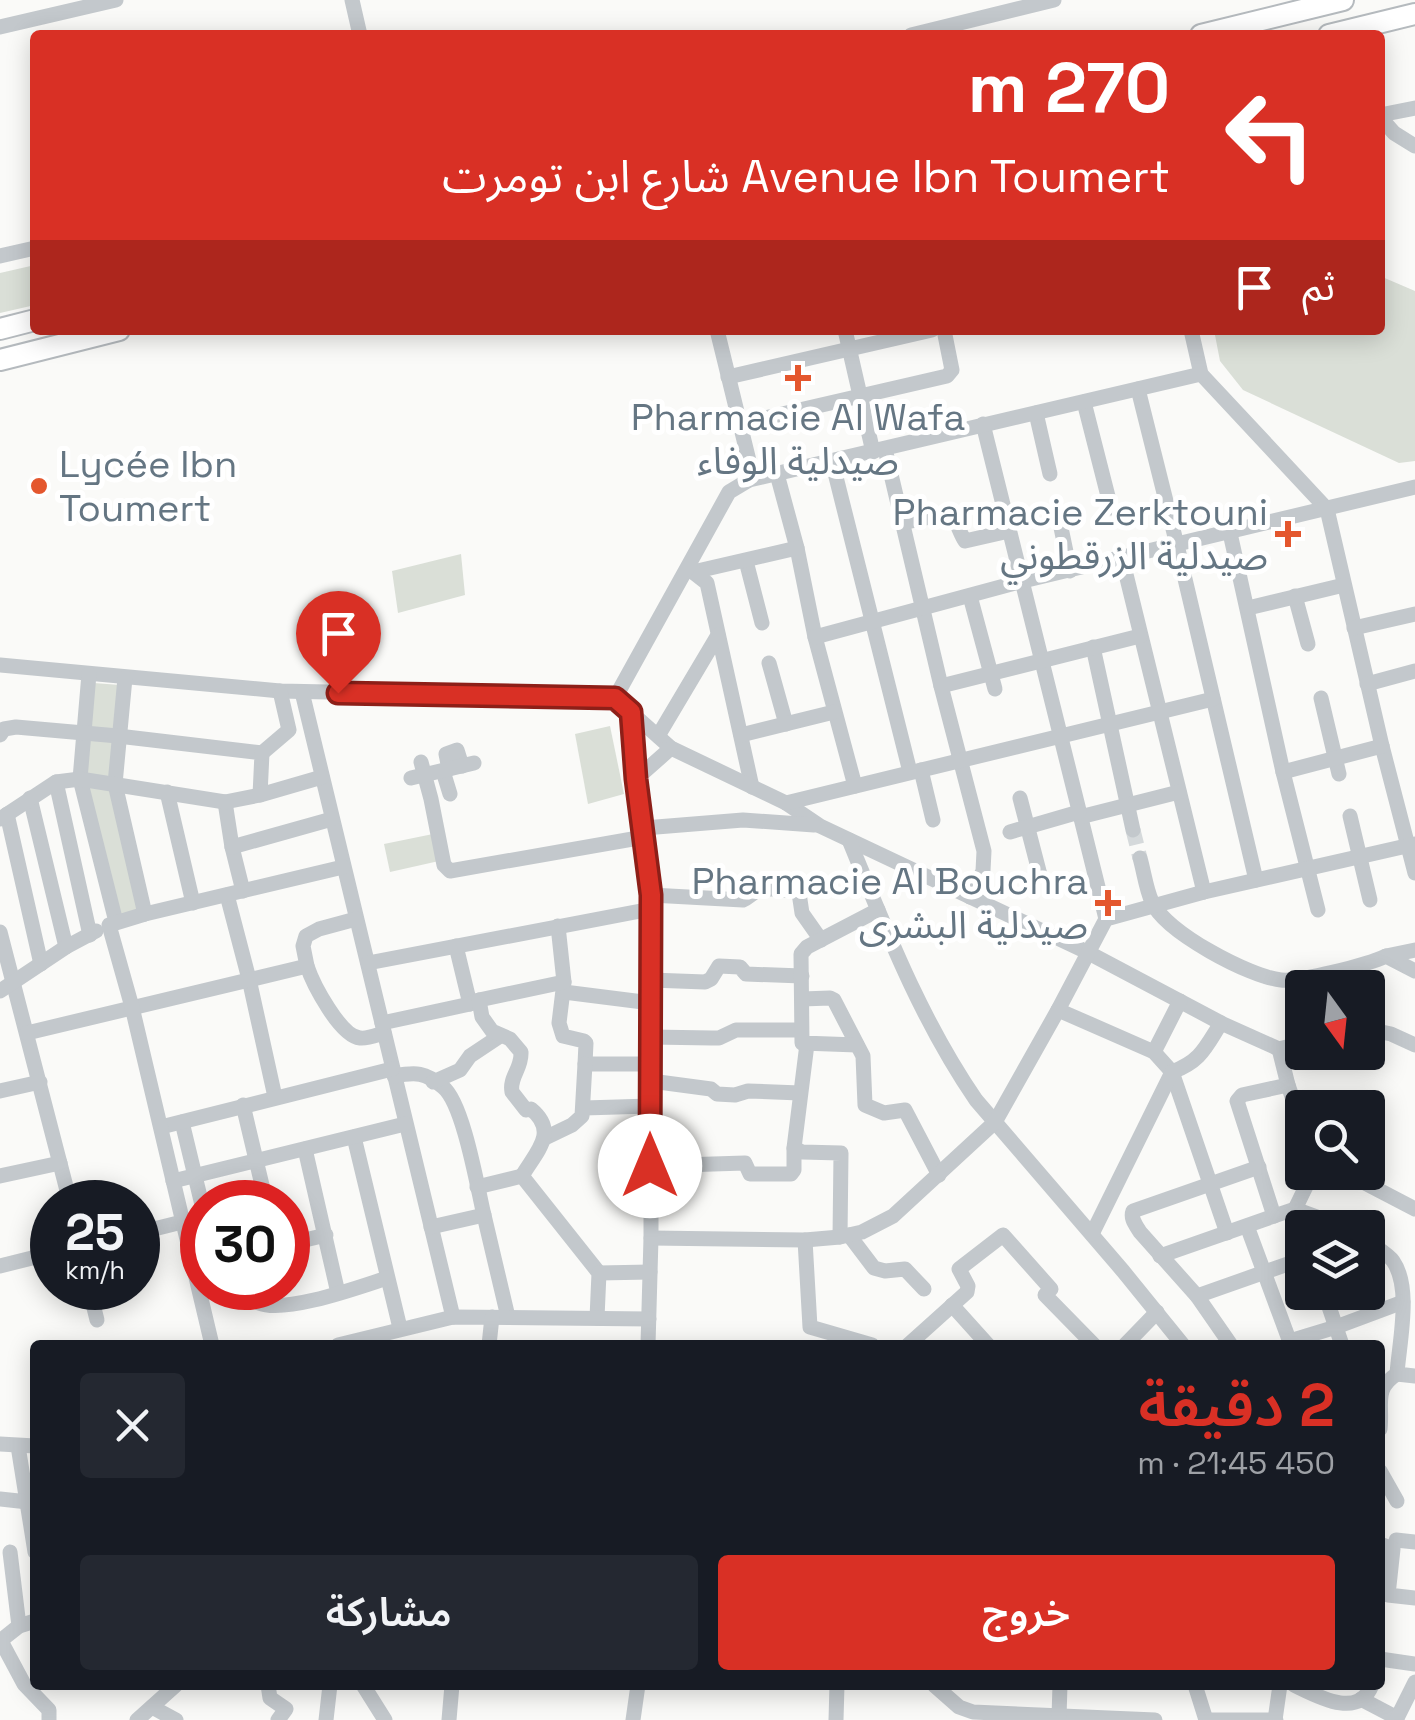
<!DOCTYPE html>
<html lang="ar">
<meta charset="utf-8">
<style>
:root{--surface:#171b24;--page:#242831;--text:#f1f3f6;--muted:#9ea1a6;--accent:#d93025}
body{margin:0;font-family:"Space Grotesk","Noto Sans Arabic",sans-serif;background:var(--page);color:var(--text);direction:rtl;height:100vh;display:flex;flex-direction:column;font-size:38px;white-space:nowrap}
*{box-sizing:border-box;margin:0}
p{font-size:32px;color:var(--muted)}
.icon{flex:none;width:55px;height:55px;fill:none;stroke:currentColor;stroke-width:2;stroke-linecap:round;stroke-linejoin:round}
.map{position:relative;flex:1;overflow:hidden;direction:ltr}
.side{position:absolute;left:30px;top:1340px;width:1355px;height:350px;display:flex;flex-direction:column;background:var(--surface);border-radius:10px;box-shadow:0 5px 25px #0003;direction:rtl}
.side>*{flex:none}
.top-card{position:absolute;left:30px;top:30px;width:1355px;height:305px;border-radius:10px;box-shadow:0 5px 25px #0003;direction:rtl;background:#d93025;color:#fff;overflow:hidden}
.needle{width:65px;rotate:165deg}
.controls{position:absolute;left:1285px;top:970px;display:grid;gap:20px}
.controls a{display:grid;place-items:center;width:100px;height:100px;border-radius:10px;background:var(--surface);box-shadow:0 5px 25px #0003;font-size:50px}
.speed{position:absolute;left:30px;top:1180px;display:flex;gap:20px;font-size:50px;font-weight:700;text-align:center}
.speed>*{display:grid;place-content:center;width:130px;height:130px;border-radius:50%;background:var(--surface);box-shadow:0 5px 25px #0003;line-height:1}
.speed small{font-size:25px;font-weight:400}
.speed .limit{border:15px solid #d22;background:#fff;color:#111}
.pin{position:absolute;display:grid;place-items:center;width:85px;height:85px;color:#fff;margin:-102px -42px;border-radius:50% 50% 50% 0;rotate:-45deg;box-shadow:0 0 10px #0007}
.pin .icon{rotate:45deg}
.me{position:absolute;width:110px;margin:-55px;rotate:0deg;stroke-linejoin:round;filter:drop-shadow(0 0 8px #0008)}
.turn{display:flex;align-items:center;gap:35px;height:210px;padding:0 50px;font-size:45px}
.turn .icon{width:130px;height:130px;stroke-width:2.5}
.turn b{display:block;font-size:70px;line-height:85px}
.then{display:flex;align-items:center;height:95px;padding:0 50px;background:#0003;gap:20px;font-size:38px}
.round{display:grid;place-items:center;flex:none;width:105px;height:105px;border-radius:10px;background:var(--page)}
.overview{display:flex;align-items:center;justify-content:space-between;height:170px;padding:0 50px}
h1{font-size:60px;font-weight:600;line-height:75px;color:var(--accent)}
.cta{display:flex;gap:20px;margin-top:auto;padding:20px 50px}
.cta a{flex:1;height:115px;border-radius:10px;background:var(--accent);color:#fff;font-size:40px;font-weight:600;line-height:115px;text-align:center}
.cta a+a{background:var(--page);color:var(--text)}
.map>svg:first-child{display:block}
</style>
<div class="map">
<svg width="1415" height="1720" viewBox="0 0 1415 1720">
<rect width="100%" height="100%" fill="#fafaf8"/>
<g fill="#dadfd7">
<path d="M 35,265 L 35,305 L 0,313 L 0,273 Z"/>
<path d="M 1380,276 L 1415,291 L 1415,461 L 1399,463 L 1243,390 L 1220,361 L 1214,330 L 1380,330 Z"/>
<path d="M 461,554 L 465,595 L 398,613 L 392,571 Z"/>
<path d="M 94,683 L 120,685 L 114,730 L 89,728 Z"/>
<path d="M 610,726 L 624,794 L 588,804 L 575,734 Z"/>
<path d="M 115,735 L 111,778 L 86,776 L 87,737 Z"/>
<path d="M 85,783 L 112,786 L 141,911 L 115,919 Z"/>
<path d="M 433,834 L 439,861 L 390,872 L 384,844 Z"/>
</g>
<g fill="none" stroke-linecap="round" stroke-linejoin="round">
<path stroke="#d5d9db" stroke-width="15" stroke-dasharray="15 8" stroke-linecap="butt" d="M 1133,830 L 1140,858"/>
<defs>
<g id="major">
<path d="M 1201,35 L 1343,0"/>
<path d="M 1329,35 L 1415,14"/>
<path d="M 0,329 L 35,320"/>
<path d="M 0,360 L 119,330"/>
</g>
</defs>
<use href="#major" stroke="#b5babe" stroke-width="24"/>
<g stroke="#c3c8cc" stroke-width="15">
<path d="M 352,0 L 360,35"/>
<path d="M 0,27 L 116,0"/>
<path d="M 911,35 L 1054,0"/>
<path d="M 1380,115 L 1415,108"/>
<path d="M 1380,117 L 1394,133 L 1415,146"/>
<path d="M 0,256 L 35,248"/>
<path d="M 717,330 L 752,473 L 749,480"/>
<path d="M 845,330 L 873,452"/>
<path d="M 1191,330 L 1201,374 L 1327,509 L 1382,746 L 1415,873"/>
<path d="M 728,377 L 932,330"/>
<path d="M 1138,389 L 1177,545 L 1256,880"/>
<path d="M 1084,402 L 1111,508"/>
<path d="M 1036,413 L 1050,474"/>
<path d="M 739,424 L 947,376 L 952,370 L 944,330"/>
<path d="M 983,424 L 1106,919"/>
<path d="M 885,449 L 941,686 L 984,851 L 983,871 L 970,897"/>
<path d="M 832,461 L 910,772"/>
<path d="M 777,474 L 797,548 L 815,637 L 855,786"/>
<path d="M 1059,518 L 1070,571"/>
<path d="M 902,523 L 944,514 C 957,515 958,531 965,541 L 1009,531"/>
<path d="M 1230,533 L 1283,772 L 1318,910"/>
<path d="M 1122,558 L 1204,892"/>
<path d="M 746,561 L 762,623"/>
<path d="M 689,569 L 693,572 L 797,548"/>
<path d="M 693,572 L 707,583 L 752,787"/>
<path d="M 970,596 L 995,689"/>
<path d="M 1295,596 L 1308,644"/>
<path d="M 1248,608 L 1344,585"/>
<path d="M 1354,628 L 1415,614"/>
<path d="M 815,637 L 1023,581 L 1415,487"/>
<path d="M 1093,647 L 1133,830"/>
<path d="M 769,663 L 786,724"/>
<path d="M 0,665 L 280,691 L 615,698"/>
<path d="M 89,674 L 80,779 L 116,922"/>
<path d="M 125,678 L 115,784 L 145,914"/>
<path d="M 1367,684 L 1415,671"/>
<path d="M 941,686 L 1140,636"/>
<path d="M 302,692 L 453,1317"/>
<path d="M 615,698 L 671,748 L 786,803 L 820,826 L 1087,952 L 1221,1023 L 1279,1049 L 1302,1043"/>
<path d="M 615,698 L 729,492 L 749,480 L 1201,374"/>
<path d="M 1321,698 L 1339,774"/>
<path d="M 631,712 L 636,779 L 651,895 L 651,1238 L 648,1345"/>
<path d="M 0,735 L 4,729 L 16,727 L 118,736 L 262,753 L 260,795"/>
<path d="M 741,735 L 834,712"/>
<path d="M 658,736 L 718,635"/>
<path d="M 262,753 L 289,730 L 280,691"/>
<path d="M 421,762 L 431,799 L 444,865 L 450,871 L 644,837"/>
<path d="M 449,769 L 446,754 L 457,750 L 462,766"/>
<path d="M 921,770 L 933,820"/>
<path d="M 443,771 L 450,794"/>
<path d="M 1283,772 L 1382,746"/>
<path d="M 411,778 L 474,763"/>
<path d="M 636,779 L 671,748"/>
<path d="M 56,782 L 90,935"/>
<path d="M 167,792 L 193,903"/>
<path d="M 30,798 L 66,947"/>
<path d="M 1020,798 L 1040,875"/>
<path d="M 225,802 L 232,847 L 243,891"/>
<path d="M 786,803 L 1213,699"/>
<path d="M 7,814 L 41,964"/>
<path d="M 1350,816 L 1370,900"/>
<path d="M 1080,817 L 1179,792"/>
<path d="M 0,819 L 56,782 L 80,779 L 225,802 L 260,795 L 322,777"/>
<path d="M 644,828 L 743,820 L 814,825"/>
<path d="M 1010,832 L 1079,812"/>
<path d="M 849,840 C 886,930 921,1020 976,1100 L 1123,1271 L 1183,1345"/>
<path d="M 232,847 L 332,819"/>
<path d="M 1140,858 C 1144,872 1146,889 1152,902 C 1165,932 1250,977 1281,980 C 1300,982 1367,965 1386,956 L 1415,971"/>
<path d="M 227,895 L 249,979 L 275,1097"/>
<path d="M 651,895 L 743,900 C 748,898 752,893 757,891 C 767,887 789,890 799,893 L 802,913 L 821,940"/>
<path d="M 558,926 L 564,982 L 559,1023 L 563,1036 L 584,1041 L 586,1043 L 585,1064 L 652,1064"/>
<path d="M 0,932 L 70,1202"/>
<path d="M 456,946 L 470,1004"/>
<path d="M 1386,956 L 1415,950"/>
<path d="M 368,963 L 651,909"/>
<path d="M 307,966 C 313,984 340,1036 360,1038 C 367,1039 377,1035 384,1033"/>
<path d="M 651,980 L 705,982 L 711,979 L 719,966 L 740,967 L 746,974 L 802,976"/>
<path d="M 0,991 L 66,947 L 96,931"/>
<path d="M 564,992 L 651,1003"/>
<path d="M 802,999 L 830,998 L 834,1000 L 863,1056 L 865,1105 L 884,1113 L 905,1110 L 939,1175"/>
<path d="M 1058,1010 L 1154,1052 L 1172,1072 L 1227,1233"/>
<path d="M 382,1023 L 470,1004 L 479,1000"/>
<path d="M 1368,1029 L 1391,1034 L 1415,1045"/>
<path d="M 27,1033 L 307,966 L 303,946 L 306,936 L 319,929 L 356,919"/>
<path d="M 651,1037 L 712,1038 L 719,1038 L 736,1030 L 801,1030"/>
<path d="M 807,1044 L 794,1148 L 802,1152 L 841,1153 L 840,1237"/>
<path d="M 857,1045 L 802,1043 L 801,954 L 807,947 L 878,910"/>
<path d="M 1279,1049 L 1288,1085 L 1302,1126"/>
<path d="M 1154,1052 L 1180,1001"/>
<path d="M 394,1076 C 416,1072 425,1072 443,1087 C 463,1103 477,1185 483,1211 C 491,1246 500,1282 508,1317"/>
<path d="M 651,1081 L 711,1089 L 717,1094 L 735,1095 L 748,1091 L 800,1093"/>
<path d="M 433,1082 L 460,1070 L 470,1056 L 500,1036"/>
<path d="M 1288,1085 L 1242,1095 L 1237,1101 L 1274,1216 L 1295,1209 L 1347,1228"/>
<path d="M 0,1091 L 40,1082"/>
<path d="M 243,1105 L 266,1202"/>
<path d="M 584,1108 L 650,1106"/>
<path d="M 182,1122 L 202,1205"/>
<path d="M 161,1127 L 392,1069"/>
<path d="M 354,1137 L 400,1328"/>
<path d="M 545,1138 L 572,1125 L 582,1116 L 585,1064"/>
<path d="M 305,1149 L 338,1293"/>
<path d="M 650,1166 L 745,1163 L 750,1174 L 791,1174 L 794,1170 L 794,1148"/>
<path d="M 1344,1172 L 1415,1209"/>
<path d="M 0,1176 L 60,1163"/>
<path d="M 522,1176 C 536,1152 559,1132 531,1109 L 526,1110 L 512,1092 C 509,1077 522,1069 521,1052 L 510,1039 L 492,1031 L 482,1017 L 479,1000 L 564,982"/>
<path d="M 173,1181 L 405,1124"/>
<path d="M 477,1187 L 522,1176 L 599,1273 L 597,1318"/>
<path d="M 1247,1226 L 1291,1345"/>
<path d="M 431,1227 L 484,1215"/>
<path d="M 1302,1230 L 1295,1209 L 1313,1172"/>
<path d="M 138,1233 L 202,1217"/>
<path d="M 1092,1234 L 1172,1072 C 1201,1061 1205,1048 1221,1023"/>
<path d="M 849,1235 L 874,1268 L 885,1271 L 905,1269 L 924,1289"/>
<path d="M 651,1238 L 805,1240 L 840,1237 L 862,1232 L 893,1216 L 995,1122 L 1058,1010 L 1106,919 L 1204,892 L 1415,844"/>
<path d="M 805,1240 L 810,1327 L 872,1345"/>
<path d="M 1368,1241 C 1375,1247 1388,1254 1393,1261 C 1412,1288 1399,1343 1397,1374 L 1415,1376"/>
<path d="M 288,1244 L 326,1235"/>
<path d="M 1160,1256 L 1274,1216"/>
<path d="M 0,1266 L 52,1253"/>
<path d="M 599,1273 L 650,1272"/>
<path d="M 89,1288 L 97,1320"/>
<path d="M 254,1288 L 259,1303 C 285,1314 359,1287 387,1278"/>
<path d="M 1324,1292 L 1342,1345"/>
<path d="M 1197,1296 L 1302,1259"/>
<path d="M 952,1305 L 988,1345"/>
<path d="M 1290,1341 L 1336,1327 L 1403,1302"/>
<path d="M 212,1345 L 132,1007 L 109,925 L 145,914 L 343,867"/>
<path d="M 338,1345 L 453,1317 L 649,1319"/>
<path d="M 489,1345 L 492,1317"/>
<path d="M 908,1345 L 967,1292 L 968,1286 L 959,1269 L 1003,1235 L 1051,1289 L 1045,1295 L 1094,1345"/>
<path d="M 1125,1345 L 1157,1312"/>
<path d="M 1231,1345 L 1197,1296 L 1140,1232 C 1136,1225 1130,1219 1133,1211 L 1259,1167"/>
<path d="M 1380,1429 C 1383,1405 1373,1389 1397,1374"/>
<path d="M 0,1444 L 35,1446"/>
<path d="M 18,1446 L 35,1552"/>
<path d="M 1380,1471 L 1397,1501"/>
<path d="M 0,1499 L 28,1502 L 35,1501"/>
<path d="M 1396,1540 L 1415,1542"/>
<path d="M 1380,1544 L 1393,1549 L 1388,1595 L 1415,1598"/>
<path d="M 10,1552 L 19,1626"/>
<path d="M 0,1641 L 19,1626 L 35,1621"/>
<path d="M 1,1641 L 24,1684 L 49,1710 L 49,1720"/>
<path d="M 1380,1659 L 1415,1664"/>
<path d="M 268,1685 L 270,1698 L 286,1709 L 278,1720"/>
<path d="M 363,1685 L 385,1720"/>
<path d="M 934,1685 L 959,1707 L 973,1712 L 1155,1720"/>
<path d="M 1195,1685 L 1206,1720"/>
<path d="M 1294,1685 C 1317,1696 1358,1720 1372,1685"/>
<path d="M 1361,1699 L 1397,1718"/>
<path d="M 152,1707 L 176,1720"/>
<path d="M 1059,1717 L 1060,1685"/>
<path d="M 137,1720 L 176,1685"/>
<path d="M 326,1720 L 330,1685"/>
<path d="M 449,1720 L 452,1685"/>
<path d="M 633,1720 L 638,1685"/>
<path d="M 836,1720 L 837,1685"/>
<path d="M 1210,1720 L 1276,1720"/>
<path d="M 1275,1720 L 1280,1685"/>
<path d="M 1396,1720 L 1415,1682"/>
</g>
<use href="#major" stroke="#fff" stroke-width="20"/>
</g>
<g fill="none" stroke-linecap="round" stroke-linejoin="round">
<defs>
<path id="route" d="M 338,693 L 615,698 L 631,712 L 636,779 L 651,895 L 650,1166"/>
</defs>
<use href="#route" stroke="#8d1f18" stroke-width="25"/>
<use href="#route" stroke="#d93025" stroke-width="18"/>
</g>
<g fill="#e4572e" stroke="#fff" stroke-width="4">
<path d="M793 363h10v10h10v10h-10v10h-10v-10h-10v-10h10z"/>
<circle cx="39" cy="486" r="10"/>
<path d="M1283 519h10v10h10v10h-10v10h-10v-10h-10v-10h10z"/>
<path d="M1103 888h10v10h10v10h-10v10h-10v-10h-10v-10h10z"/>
</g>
<g text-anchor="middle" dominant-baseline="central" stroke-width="10" stroke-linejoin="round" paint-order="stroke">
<g font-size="38" fill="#657683" stroke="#fff" text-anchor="end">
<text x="798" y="417" text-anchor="middle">Pharmacie Al Wafa<tspan x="798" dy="44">صيدلية الوفاء</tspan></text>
<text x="59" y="464" text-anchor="start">Lycée Ibn<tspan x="59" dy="44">Toumert</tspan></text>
<text x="1268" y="512">Pharmacie Zerktouni<tspan x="1268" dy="44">صيدلية الزرقطوني</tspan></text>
<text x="1088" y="881">Pharmacie Al Bouchra<tspan x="1088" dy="44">صيدلية البشرى</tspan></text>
</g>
</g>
</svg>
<div class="controls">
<a><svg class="needle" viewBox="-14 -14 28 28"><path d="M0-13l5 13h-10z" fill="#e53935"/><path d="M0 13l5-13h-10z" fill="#9ea1a6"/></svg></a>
<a><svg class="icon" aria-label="search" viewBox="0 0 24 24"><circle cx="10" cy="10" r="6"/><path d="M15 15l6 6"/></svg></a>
<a><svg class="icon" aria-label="layers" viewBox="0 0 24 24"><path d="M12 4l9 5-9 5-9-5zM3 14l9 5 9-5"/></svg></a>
</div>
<div class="speed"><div>25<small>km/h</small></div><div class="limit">30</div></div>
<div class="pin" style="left:338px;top:693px;background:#d93025"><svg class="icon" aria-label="arrive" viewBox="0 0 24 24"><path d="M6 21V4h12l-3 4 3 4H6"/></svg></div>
<svg class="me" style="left:650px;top:1166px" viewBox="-20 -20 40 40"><circle r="19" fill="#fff"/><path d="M0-13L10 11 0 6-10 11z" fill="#d93025"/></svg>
<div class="top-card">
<div class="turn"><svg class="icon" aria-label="left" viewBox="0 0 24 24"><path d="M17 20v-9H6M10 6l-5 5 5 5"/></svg><div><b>270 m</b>Avenue Ibn Toumert شارع ابن تومرت</div></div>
<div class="then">ثم<svg class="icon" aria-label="arrive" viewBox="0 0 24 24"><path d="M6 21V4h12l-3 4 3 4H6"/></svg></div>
</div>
<section class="side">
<div class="overview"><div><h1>2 دقيقة</h1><p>450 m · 21:45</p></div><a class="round"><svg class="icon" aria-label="close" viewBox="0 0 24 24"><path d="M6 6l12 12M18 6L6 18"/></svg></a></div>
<div class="cta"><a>خروج</a><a>مشاركة</a></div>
</section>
</div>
